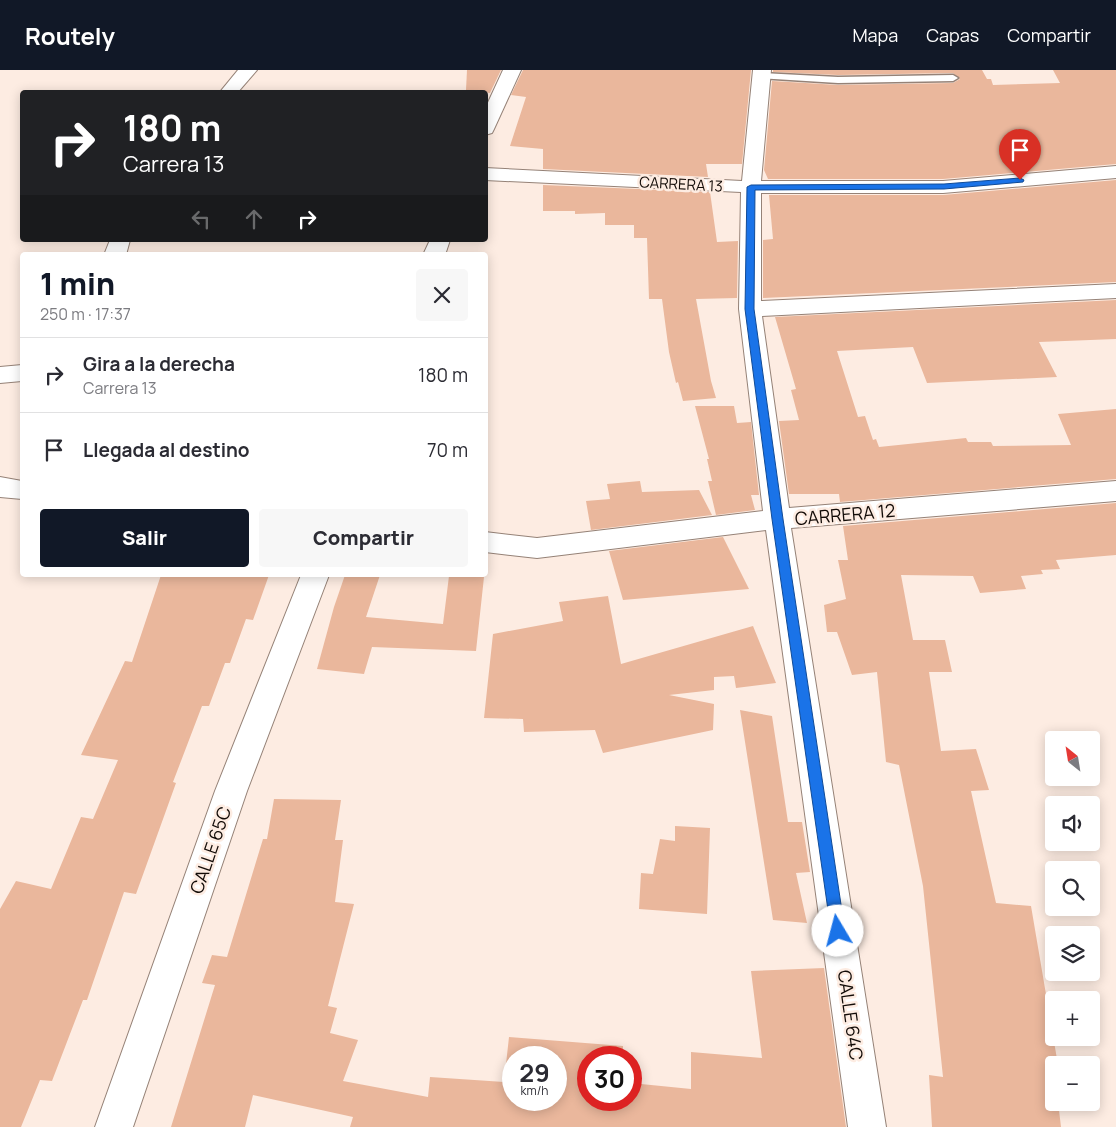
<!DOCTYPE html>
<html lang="es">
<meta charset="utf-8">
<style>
:root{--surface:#fff;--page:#f7f7f7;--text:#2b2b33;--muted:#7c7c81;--line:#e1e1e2;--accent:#111827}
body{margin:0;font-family:Manrope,sans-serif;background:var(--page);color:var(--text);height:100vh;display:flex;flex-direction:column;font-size:19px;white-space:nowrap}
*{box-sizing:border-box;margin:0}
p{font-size:16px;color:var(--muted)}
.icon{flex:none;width:28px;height:28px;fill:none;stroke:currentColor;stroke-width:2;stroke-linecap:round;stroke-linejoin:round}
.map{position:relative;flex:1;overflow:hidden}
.drawer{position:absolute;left:20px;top:182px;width:468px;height:325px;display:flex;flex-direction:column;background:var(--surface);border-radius:5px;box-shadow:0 2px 12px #0003}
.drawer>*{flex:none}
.guide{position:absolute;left:20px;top:20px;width:468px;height:152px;border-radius:5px;box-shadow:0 2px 12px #0003;background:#202124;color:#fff;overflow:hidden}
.needle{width:32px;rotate:330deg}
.tools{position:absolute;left:1045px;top:661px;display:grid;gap:10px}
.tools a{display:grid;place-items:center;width:55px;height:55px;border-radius:5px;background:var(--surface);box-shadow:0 2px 12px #0003;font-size:25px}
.speed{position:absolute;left:502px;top:976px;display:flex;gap:10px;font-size:25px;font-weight:700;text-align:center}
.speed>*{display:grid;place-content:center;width:65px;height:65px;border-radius:50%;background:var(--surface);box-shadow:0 2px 12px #0003;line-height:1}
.speed small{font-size:12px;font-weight:400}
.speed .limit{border:8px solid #d22;background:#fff;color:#111}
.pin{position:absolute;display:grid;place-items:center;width:42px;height:42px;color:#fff;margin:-51px -21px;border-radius:50% 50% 50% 0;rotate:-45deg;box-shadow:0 0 5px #0007}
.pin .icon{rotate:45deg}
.me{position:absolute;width:55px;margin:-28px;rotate:352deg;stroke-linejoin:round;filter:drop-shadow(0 0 4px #0008)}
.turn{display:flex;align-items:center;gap:18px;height:105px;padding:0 20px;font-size:22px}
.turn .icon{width:65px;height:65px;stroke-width:2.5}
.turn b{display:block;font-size:35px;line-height:42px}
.lanes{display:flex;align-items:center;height:48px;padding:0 20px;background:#0003;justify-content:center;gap:25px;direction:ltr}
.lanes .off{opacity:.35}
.round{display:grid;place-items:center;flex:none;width:52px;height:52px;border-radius:5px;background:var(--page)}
.overview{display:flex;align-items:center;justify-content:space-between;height:85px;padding:0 20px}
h1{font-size:30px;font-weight:800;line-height:38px;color:var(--accent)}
.action{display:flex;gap:10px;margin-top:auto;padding:10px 20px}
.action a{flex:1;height:58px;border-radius:5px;background:var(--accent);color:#fff;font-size:20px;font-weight:800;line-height:58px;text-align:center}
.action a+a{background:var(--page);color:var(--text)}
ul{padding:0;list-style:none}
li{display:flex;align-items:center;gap:15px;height:75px;padding:0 20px;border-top:1px solid var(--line)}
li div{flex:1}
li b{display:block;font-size:19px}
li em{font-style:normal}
header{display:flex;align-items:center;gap:30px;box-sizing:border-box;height:70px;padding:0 25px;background:var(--accent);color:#fff}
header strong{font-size:24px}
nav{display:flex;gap:28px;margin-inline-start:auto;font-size:18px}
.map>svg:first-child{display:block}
</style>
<header>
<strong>Routely</strong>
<nav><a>Mapa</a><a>Capas</a><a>Compartir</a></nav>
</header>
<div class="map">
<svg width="1116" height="1057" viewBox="0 0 1116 1057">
<rect width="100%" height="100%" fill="#fdece2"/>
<g fill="#eab79c" fill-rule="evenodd">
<path d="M 467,0 L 501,0 L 490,23 L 466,20 Z"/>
<path d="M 523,0 L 751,0 L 742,94 L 706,94 L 708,107 L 543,99 L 543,79 L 510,76 L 526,27 L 511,25 Z"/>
<path d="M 773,0 L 982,0 L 987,9 L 991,9 L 993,15 L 1060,13 L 1053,0 L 1116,0 L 1116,94 L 943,109 L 768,109 L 764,100 L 772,11 L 838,15 L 953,13 L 960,9 L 953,3 L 838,5 L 773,2 Z"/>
<path d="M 1116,110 L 1116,212 L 763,228 L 763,170 L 773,169 L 769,125 L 943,125 Z"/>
<path d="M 543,115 L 710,122 L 717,172 L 738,171 L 737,228 L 696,229 L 711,311 L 716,328 L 683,331 L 678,312 L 676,313 L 669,282 L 662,229 L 649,229 L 647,168 L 634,168 L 634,155 L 605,155 L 605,143 L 575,144 L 575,141 L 543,141 Z"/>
<path d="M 1116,230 L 1116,269 L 1039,272 L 1057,307 L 927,313 L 913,277 L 837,281 L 858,347 L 865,346 L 873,370 L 876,369 L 879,377 L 966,368 L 968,372 L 991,372 L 993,376 L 1071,375 L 1058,344 L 1116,339 L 1116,409 L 840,432 L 839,424 L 789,424 L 779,351 L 799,350 L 791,320 L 796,319 L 775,247 Z"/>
<path d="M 695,336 L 734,336 L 737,353 L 751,352 L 759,425 L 751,425 L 755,440 L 716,445 L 708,411 L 712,411 L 707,389 L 709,389 Z"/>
<path d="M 640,411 L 642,422 L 699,420 L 712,445 L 591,460 L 586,431 L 610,429 L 607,414 Z"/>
<path d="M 1116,433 L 1116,485 L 1056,490 L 1060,499 L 1041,500 L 1043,504 L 1021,506 L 1026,519 L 980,523 L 973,506 L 901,505 L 913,570 L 945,570 L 952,602 L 929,602 L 941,681 L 976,679 L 989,720 L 971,721 L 996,833 L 1031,836 L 1058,995 L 1052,995 L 1054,1032 L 1058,1032 L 1061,1057 L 932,1057 L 929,1005 L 943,1007 L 923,816 L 899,695 L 886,692 L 877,602 L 852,605 L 837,562 L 827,562 L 824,535 L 846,529 L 838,490 L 848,490 L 843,456 Z"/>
<path d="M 723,467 L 749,519 L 623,530 L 609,481 Z"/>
<path d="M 161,505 L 269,505 L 253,550 L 246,549 L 230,593 L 225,593 L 209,636 L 202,636 L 173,712 L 176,713 L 136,824 L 124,822 L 87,930 L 83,930 L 52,1011 L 40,1010 L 21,1057 L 0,1057 L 0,839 L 16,811 L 51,819 L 81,747 L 93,749 L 118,690 L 81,685 L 125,591 L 132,592 Z"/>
<path d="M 345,505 L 380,505 L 366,547 L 443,554 L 449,506 L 484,507 L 476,581 L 372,577 L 364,604 L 317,599 L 334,537 Z"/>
<path d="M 608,526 L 621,594 L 753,556 L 776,613 L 736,618 L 734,606 L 714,607 L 714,620 L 669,625 L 714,634 L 713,660 L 603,683 L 595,660 L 524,662 L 523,649 L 484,648 L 493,564 L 563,551 L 559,532 Z"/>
<path d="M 740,640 L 772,646 L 788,752 L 802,752 L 810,802 L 796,803 L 807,853 L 773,850 Z"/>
<path d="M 274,729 L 341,730 L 335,770 L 343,770 L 335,832 L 354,834 L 328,936 L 337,938 L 330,963 L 358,970 L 343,1011 L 428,1027 L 430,1007 L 504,1012 L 509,967 L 623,976 L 623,988 L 589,988 L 589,1030 L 631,1030 L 631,1013 L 691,1019 L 691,982 L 762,988 L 751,901 L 824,898 L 846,1057 L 350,1057 L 353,1047 L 253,1025 L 245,1057 L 171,1057 L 215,915 L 202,913 L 212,885 L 227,887 L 263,769 L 267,769 ZM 514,988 L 556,988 L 556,1030 L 514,1030 Z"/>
<path d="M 675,756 L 710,758 L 707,844 L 639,839 L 641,803 L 653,804 L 660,769 L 675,771 Z"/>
</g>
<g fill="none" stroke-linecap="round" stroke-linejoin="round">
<defs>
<path id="lane" d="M 761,3 L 838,7 L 953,5 L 958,8 L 953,11 L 838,13 L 758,8 L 758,4 Z"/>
<g id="street">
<path d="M 238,0 L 257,0 L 238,22 L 220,22 Z"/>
<path d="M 503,0 L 521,0 L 494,59 L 492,63 L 485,65 L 485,39 Z"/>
<path d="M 753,0 L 771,0 L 761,111 L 943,111 L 1116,96 L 1116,108 L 943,123 L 761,123 L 761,231 L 1116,214 L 1116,228 L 762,246 L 789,438 L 1116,411 L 1116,431 L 791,458 L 886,1057 L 848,1057 L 766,460 L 537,488 L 485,482 L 485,462 L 537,468 L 763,441 L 739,239 L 741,122 L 485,110 L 485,98 L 742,111 Z"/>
<path d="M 110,170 L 130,170 L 126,185 L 104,185 Z"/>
<path d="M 430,170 L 450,170 L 445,185 L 423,185 Z"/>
<path d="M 22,295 L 22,311 L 0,313 L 0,297 Z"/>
<path d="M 0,407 L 22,411 L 22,429 L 0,427 Z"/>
<path d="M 301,505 L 329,505 L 247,721 L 133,1057 L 95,1057 L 215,721 Z"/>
</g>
</defs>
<use href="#lane" stroke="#958277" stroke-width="3"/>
<use href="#street" stroke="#958277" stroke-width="2"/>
<use href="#lane" fill="#fff" fill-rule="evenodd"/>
<use href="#street" fill="#fff" fill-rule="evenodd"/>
</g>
<path fill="#1a73e8" stroke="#114b97" d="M 1020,108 L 1024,110 L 1023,112 L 944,119 L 755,120 L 754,239 L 783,449 L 845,861 L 843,866 L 838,868 L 833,866 L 831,861 L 772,449 L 745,239 L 747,117 L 751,115 L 944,114 Z"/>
<g text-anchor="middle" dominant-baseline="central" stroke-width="5" stroke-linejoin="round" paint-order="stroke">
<g font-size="15" fill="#120b07" stroke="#fdece2">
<text transform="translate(681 114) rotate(3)">CARRERA 13</text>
</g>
<g font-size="18" fill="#120b07" stroke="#fdece2">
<text transform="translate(845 444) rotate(-5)">CARRERA 12</text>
<text transform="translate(210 780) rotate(-71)">CALLE 65C</text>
<text transform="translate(851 945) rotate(82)">CALLE 64C</text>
</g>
</g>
</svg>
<div class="tools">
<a><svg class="needle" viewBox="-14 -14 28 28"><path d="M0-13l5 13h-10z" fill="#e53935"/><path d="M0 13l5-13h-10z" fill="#7c7c81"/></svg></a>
<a><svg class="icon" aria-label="sound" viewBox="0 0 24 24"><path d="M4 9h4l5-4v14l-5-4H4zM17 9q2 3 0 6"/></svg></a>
<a><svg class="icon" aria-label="search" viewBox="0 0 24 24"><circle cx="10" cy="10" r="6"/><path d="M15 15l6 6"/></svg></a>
<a><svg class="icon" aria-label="layers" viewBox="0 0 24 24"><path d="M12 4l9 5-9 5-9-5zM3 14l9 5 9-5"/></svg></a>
<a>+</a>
<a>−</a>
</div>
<div class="speed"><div>29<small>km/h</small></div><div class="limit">30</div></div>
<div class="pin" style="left:1020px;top:110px;background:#d93025"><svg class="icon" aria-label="arrive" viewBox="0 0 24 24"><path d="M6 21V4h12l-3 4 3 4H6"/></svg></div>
<svg class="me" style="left:838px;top:861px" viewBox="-20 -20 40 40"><circle r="19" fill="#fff"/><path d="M0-13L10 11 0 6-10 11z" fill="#1a73e8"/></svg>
<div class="guide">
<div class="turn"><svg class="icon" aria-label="right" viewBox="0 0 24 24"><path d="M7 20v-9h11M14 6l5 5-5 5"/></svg><div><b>180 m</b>Carrera 13</div></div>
<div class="lanes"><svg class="icon off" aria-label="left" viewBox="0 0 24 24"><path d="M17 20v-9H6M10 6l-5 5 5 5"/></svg><svg class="icon off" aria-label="ahead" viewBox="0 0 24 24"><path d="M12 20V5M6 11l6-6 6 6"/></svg><svg class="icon" aria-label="right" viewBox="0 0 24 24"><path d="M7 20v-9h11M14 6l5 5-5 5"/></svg></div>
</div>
<section class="drawer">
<div class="overview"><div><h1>1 min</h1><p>250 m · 17:37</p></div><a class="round"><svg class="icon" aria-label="close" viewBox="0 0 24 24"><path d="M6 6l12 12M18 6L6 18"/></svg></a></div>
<ul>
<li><svg class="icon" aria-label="right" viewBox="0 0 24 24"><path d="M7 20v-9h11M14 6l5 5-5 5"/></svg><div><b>Gira a la derecha</b><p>Carrera 13</p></div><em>180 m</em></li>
<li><svg class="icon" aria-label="arrive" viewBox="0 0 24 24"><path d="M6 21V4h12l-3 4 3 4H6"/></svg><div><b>Llegada al destino</b></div><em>70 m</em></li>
</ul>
<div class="action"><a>Salir</a><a>Compartir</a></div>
</section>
</div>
